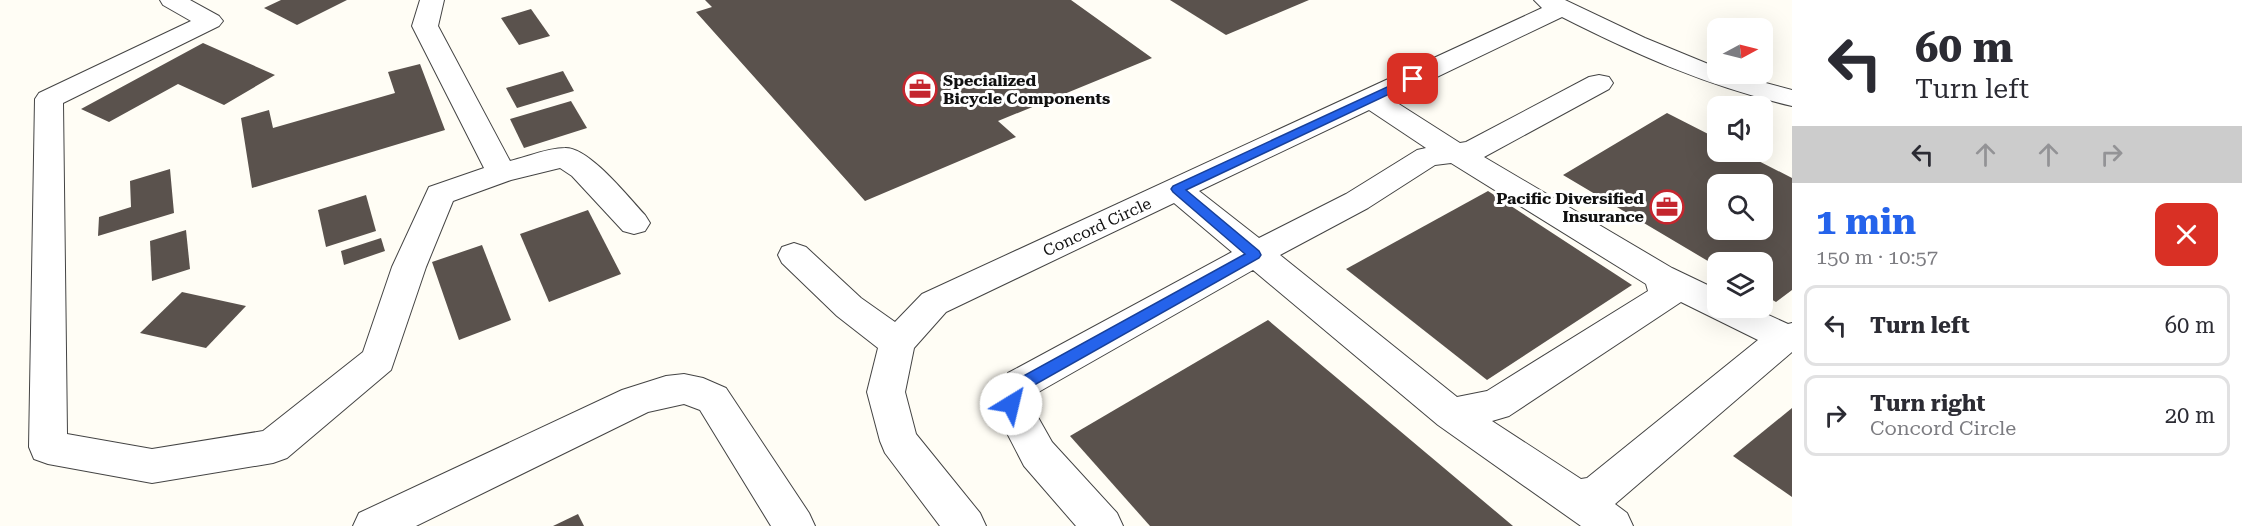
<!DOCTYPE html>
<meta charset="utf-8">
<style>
:root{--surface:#fff;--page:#f7f7f7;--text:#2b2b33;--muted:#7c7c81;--line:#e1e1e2;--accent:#2563eb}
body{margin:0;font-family:"Roboto Serif",serif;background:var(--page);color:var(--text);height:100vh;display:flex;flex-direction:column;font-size:22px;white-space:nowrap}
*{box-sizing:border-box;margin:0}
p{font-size:20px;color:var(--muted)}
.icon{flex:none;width:33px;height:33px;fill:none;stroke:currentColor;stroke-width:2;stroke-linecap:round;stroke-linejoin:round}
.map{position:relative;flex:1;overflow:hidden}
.panel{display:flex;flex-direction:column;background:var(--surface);width:450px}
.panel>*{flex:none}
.guide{background:#fff;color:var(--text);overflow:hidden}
.needle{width:39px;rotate:83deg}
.fabs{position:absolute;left:1707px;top:18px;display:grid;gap:12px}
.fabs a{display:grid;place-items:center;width:66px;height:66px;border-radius:12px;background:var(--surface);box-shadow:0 6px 24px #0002;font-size:30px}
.pin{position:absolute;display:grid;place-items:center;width:51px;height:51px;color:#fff;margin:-26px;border-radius:12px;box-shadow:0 3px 9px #0006}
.me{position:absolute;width:66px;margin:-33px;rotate:36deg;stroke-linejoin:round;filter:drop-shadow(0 0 4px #0008)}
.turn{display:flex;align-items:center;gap:21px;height:126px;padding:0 24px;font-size:27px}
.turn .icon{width:78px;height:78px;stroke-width:2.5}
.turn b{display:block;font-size:42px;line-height:51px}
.lanes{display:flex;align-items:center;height:57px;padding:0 24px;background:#0003;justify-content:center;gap:30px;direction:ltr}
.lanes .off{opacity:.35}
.round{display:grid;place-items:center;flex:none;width:63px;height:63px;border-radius:12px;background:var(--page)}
.overview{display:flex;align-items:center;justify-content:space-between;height:102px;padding:0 24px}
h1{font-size:36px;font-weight:700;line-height:45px;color:var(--accent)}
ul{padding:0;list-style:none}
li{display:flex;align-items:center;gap:18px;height:81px;margin:0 12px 9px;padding:0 12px;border:3px solid var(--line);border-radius:12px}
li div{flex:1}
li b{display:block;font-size:22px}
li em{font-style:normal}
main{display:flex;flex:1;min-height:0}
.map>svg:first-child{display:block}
</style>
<main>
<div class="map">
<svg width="1792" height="526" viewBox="0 0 1792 526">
<rect width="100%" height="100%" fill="#fffdf5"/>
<g fill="#5a524d" fill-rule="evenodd">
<path d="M 281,0 L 347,0 L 297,25 L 264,8 Z"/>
<path d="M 705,0 L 1071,0 L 1152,58 L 998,121 L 1016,137 L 865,201 L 696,12 L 712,7 Z"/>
<path d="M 1170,0 L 1309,0 L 1226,35 Z"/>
<path d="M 531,9 L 550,36 L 519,45 L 501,18 Z"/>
<path d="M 203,43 L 275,75 L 224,105 L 178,84 L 109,122 L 81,109 Z"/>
<path d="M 420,64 L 445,130 L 252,188 L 241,118 L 269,110 L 273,128 L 395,93 L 388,72 Z"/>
<path d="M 563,71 L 574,91 L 517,108 L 506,88 Z"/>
<path d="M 571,101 L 587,128 L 524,148 L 510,119 Z"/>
<path d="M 1667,113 L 1718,139 L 1718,152 L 1741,152 L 1792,178 L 1792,290 L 1776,302 L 1762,294 L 1762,262 L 1718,262 L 1718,267 L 1563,175 ZM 1718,184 L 1762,184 L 1762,230 L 1718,230 Z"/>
<path d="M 170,169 L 174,213 L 98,236 L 99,217 L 131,207 L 130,181 Z"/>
<path d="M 1488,191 L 1632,285 L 1487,380 L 1346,269 Z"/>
<path d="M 366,195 L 376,231 L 326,247 L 318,210 Z"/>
<path d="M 588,210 L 621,274 L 549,302 L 520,234 Z"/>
<path d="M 186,230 L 190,269 L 152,281 L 150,241 Z"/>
<path d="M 381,238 L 385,251 L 344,265 L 341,251 Z"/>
<path d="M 482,245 L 511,320 L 459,340 L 432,262 Z"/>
<path d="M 182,292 L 246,306 L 206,348 L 140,333 Z"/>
<path d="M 1268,320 L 1513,526 L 1150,526 L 1070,436 Z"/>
<path d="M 1792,408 L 1792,497 L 1733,456 Z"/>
<path d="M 578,514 L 584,526 L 553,526 Z"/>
</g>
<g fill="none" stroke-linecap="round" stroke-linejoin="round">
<defs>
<g id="minor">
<path d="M 160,0 L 190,0 L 219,16 L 223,21 L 219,26 L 63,103 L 67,434 L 152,449 L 263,431 L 363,352 L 392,267 L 429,187 L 484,168 L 412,26 L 420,0 L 444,0 L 438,26 L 510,161 C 527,157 547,148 565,148 C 589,147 629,198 645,215 L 650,223 L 645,231 L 634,234 L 623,231 L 572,176 L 560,168 L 511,180 L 453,201 L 426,267 L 391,370 L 287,458 L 273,463 L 152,483 L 48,464 L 34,459 L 29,447 L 35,99 L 39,93 L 191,21 L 163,5 Z"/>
<path d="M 1534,0 L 1565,0 L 1645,38 L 1718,68 L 1718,74 L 1732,74 L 1792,90 L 1792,106 C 1710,87 1637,55 1562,17 L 1391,99 L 1460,143 L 1466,142 L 1589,77 L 1599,75 L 1609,77 L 1613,83 L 1609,89 L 1484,157 L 1672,268 L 1718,290 L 1718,308 L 1753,308 L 1788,324 L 1792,323 L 1792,352 L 1615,504 L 1627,513 L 1633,526 L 1581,526 L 1438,425 L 1253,270 L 1035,394 L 1030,403 L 1052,442 L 1117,513 L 1123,526 L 1076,526 L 1024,466 L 992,404 L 1008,373 L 1232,252 L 1174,203 L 946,312 L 914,348 L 905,392 L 916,434 L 980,513 L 986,526 L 940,526 L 885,453 L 880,441 L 867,392 L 878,348 L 837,316 L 782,263 L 778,255 L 782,247 L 794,243 L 806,247 L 861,298 L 895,322 L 922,294 L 1542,8 ZM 1369,110 L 1426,148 L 1417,150 L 1346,194 L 1259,238 L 1199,191 ZM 1451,163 L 1646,284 L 1648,291 L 1487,391 L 1457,397 L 1280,255 L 1368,208 L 1435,165 ZM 1681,302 L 1758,340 L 1587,478 L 1581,479 L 1492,421 L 1509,416 Z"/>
<path d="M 684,374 L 703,378 L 726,388 L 809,513 L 815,526 L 771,526 L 700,410 L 684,404 L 648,412 L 416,526 L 353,526 L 359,513 L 622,390 L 666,376 Z"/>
</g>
</defs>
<use href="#minor" stroke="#444" stroke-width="2"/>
<use href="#minor" fill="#fff" fill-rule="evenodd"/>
</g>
<path fill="#2563eb" stroke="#184099" stroke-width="1.5" d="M 1413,75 L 1419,79 L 1417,81 L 1186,190 L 1259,251 L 1261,255 L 1259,258 L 1027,389 L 1017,408 L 1011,410 L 1006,408 L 1004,404 L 1016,380 L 1245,254 L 1173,192 L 1171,189 L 1173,186 Z"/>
<defs>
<symbol id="office-ring" viewBox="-11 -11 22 22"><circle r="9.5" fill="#fff" stroke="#c4262e" stroke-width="1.5"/><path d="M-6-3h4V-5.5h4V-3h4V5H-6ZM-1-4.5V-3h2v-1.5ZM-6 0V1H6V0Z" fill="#c4262e"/></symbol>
</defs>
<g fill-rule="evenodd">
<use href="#office-ring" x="901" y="70" width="38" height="38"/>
<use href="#office-ring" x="1648" y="188" width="38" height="38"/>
</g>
<g text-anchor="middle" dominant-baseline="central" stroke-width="6" stroke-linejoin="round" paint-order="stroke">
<g font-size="16" font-weight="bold" fill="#111" stroke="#fff" text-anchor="start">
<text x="943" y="80">Specialized<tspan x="943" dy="18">Bicycle Components</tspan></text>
<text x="1644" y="198" text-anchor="end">Pacific Diversified<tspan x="1644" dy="18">Insurance</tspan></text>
</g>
<g font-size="16" fill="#111" stroke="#fff">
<text transform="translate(1097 227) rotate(-25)">Concord Circle</text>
</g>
</g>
</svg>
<div class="fabs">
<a><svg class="needle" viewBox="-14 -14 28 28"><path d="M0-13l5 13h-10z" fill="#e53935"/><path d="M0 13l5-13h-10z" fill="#7c7c81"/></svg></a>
<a><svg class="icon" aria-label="sound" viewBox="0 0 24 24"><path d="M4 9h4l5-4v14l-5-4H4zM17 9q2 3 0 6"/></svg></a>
<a><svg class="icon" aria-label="search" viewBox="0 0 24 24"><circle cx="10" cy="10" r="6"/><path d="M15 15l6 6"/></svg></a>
<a><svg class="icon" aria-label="layers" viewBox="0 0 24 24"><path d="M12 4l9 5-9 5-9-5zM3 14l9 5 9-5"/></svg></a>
</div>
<div class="pin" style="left:1413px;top:79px;background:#d93025"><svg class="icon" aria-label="arrive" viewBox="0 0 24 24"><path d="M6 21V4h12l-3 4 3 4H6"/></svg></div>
<svg class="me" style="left:1011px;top:404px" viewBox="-20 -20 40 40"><circle r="19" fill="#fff"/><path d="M0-13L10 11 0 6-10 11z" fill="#2563eb"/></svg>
</div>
<section class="panel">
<div class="guide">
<div class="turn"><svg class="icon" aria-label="left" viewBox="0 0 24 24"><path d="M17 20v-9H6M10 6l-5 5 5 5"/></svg><div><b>60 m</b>Turn left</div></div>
<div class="lanes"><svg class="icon" aria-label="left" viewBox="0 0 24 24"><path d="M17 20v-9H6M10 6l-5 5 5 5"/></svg><svg class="icon off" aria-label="ahead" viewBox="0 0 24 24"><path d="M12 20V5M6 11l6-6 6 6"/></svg><svg class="icon off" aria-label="ahead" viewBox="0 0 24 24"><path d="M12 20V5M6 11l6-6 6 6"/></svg><svg class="icon off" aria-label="right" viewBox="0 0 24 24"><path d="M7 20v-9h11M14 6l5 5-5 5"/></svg></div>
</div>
<div class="overview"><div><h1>1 min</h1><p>150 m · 10:57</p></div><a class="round" style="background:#d93025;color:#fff"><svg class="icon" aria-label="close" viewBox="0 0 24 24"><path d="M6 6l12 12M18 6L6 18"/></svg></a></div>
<ul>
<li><svg class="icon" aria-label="left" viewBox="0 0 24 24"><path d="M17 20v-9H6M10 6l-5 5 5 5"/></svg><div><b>Turn left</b></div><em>60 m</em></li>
<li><svg class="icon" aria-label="right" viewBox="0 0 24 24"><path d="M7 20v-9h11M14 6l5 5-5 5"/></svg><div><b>Turn right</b><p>Concord Circle</p></div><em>20 m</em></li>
</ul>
</section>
</main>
